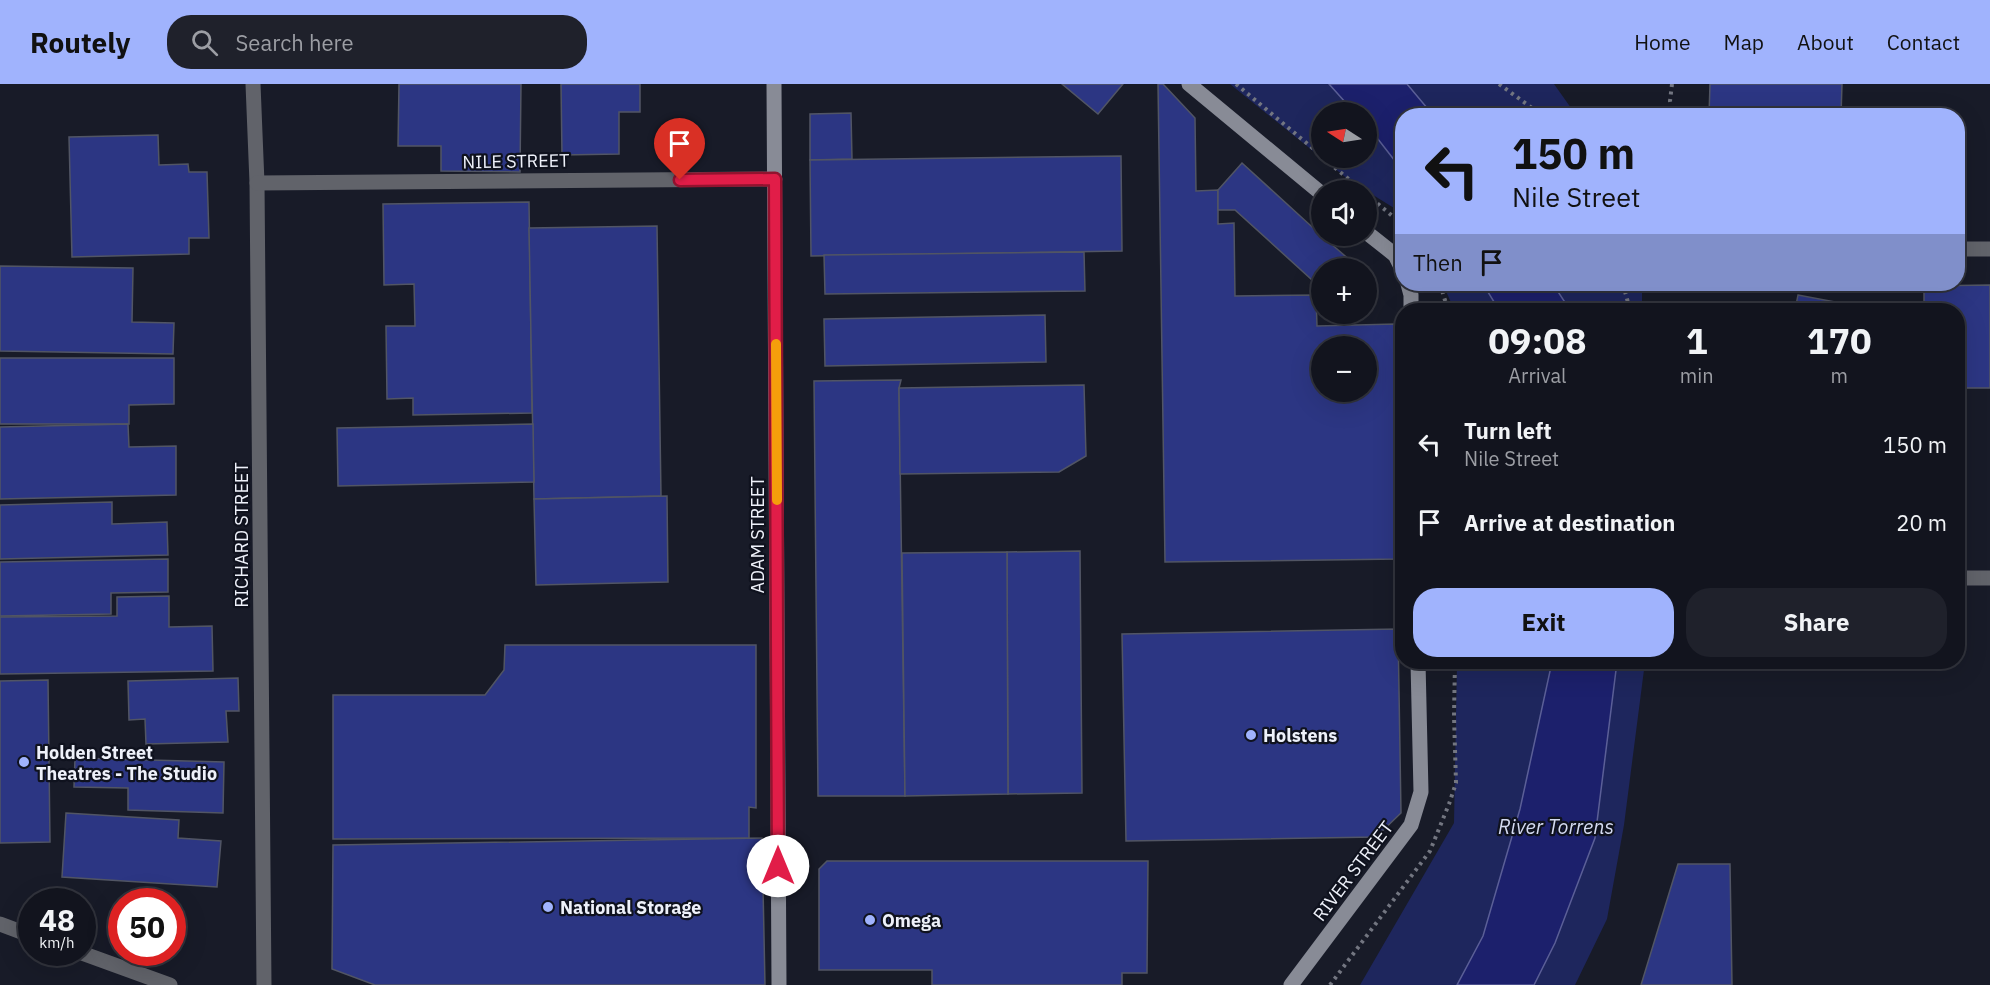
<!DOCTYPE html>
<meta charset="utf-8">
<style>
:root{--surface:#12141e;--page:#1f212b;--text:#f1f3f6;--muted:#9c9ea4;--line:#31333c;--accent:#a0b3fd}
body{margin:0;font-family:"IBM Plex Sans",sans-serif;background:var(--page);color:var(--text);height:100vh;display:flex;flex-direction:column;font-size:22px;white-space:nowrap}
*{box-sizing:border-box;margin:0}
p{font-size:20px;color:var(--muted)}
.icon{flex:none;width:33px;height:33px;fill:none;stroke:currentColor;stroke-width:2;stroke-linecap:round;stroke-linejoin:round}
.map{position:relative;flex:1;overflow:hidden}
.panel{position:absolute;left:1395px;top:219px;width:570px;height:366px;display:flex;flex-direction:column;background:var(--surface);border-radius:24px;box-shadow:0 6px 24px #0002,0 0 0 2px var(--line)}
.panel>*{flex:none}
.guide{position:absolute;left:1395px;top:24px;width:570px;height:183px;border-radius:24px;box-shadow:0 6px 24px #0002,0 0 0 2px var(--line);background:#a0b3fd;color:#111;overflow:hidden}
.needle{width:39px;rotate:282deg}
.tools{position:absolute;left:1311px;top:18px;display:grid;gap:12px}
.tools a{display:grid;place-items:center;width:66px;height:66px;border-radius:50%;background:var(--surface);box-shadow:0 6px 24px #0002,0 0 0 2px var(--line);font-size:30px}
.speed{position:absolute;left:18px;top:804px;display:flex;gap:12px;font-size:30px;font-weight:700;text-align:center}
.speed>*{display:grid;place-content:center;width:78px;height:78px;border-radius:50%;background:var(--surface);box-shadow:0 6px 24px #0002,0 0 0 2px var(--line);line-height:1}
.speed small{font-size:15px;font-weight:400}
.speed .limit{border:9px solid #d22;background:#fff;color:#111}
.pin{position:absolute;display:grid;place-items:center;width:51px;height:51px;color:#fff;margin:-62px -26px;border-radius:50% 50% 50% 0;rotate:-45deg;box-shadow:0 0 6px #0007}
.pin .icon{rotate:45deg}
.me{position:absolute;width:66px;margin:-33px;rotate:0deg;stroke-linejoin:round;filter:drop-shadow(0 0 4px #0008)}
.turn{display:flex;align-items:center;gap:21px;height:126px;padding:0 18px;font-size:27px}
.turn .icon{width:78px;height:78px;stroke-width:2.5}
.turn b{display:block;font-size:42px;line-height:51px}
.then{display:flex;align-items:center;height:57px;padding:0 18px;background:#0003;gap:12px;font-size:22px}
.eta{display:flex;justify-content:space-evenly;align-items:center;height:102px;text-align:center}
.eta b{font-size:36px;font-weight:700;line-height:42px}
.cta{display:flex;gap:12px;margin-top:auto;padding:12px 18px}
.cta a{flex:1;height:69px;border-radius:24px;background:var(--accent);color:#111;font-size:24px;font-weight:700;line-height:69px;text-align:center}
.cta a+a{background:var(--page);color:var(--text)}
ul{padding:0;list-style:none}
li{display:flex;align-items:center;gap:18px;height:78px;padding:0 18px}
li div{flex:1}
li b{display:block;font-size:22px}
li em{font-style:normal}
header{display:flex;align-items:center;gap:36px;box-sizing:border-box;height:84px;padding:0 30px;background:var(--accent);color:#111}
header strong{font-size:28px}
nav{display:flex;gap:33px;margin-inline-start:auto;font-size:21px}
.search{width:420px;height:54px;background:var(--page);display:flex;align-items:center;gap:15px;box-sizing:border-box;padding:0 21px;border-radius:24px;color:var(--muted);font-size:22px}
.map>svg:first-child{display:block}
</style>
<header>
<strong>Routely</strong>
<div class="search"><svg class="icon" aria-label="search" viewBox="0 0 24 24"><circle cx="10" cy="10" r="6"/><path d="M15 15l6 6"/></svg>Search here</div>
<nav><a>Home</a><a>Map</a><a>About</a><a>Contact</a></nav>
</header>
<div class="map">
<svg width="1990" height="901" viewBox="0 0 1990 901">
<rect width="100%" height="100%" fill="#181b28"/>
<g fill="#1e265d" fill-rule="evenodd">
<path d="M 1230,0 L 1554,0 L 1576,31 L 1402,32 L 1402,129 L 1349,96 ZM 1322,28 L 1366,28 L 1366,74 L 1322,74 Z"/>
<path d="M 1443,200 L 1642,200 L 1642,220 L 1647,226 L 1453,226 L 1452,221 Z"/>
<path d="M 1457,578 L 1645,578 L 1624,741 L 1607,835 L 1575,901 L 1360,901 L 1454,739 Z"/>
</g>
<g fill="#1c206c" stroke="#5b5f97" stroke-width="1.5">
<path d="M 1329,0 L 1407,0 L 1433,31 L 1402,32 L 1402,86 L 1367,41 L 1366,28 L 1354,28 Z"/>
<path d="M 1483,200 L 1553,200 L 1570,226 L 1499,226 Z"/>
<path d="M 1552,578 L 1617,578 L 1595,754 L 1555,859 L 1534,901 L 1457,901 L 1483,852 L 1520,725 Z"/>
</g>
<g fill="#2c3683" stroke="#515564" stroke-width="1.5" fill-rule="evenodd">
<path d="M 399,0 L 521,0 L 520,88 L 441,87 L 441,62 L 398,62 Z"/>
<path d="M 561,0 L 640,0 L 640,28 L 619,28 L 619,70 L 562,71 Z"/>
<path d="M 1062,0 L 1123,0 L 1098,30 Z"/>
<path d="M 1158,0 L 1163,0 L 1195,34 L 1196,107 L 1218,106 L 1218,140 L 1234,139 L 1235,212 L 1316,211 L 1317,242 L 1395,240 L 1399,475 L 1165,478 ZM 1322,262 L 1366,262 L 1366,308 L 1322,308 Z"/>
<path d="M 1710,0 L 1842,0 L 1841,32 L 1709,32 Z"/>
<path d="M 851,29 L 852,75 L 810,76 L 810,30 Z"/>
<path d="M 158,51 L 159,81 L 188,80 L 189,88 L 207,88 L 209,154 L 189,154 L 189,170 L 72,173 L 69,53 Z"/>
<path d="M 1121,72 L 1122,167 L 811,172 L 810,76 Z"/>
<path d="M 1242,79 L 1322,152 L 1359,184 L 1322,184 L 1322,205 L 1235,126 L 1218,126 L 1218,106 Z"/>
<path d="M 529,118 L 532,329 L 413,331 L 413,314 L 387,315 L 386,242 L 415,242 L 414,200 L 384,201 L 383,120 Z"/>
<path d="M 657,142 L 661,412 L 534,415 L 529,144 Z"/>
<path d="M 1084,168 L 1085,207 L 825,210 L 824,171 Z"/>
<path d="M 0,182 L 133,184 L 132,238 L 174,239 L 173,270 L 0,267 Z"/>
<path d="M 1990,201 L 1990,304 L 1958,304 L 1958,226 L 1924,226 L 1924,202 Z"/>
<path d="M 1798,211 L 1841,219 L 1840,226 L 1795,226 Z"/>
<path d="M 1045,231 L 1046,278 L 825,282 L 824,235 Z"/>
<path d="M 0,274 L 174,274 L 174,320 L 129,321 L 129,340 L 0,340 Z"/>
<path d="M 901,296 L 899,304 L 905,712 L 818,712 L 814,297 Z"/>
<path d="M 1084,301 L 1086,372 L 1059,388 L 900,390 L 899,304 Z"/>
<path d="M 128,340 L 129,363 L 176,362 L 176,411 L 0,415 L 0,343 Z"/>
<path d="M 533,340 L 534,398 L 338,402 L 337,344 Z"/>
<path d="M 667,412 L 668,498 L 536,501 L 534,415 Z"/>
<path d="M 112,418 L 112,440 L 167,438 L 168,471 L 0,475 L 0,421 Z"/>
<path d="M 1080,467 L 1082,709 L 1008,710 L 1007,468 Z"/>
<path d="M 1007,468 L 1008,710 L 905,712 L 902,469 Z"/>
<path d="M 168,475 L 168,508 L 111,509 L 111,530 L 0,532 L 0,478 Z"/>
<path d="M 169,512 L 169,543 L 212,542 L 213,587 L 0,590 L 0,533 L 117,532 L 117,513 Z"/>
<path d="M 1398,545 L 1401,729 L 1376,753 L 1126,757 L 1122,550 Z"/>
<path d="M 505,561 L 756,561 L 756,724 L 749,723 L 749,754 L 333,755 L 333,611 L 485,611 L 504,586 Z"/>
<path d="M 238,594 L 239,627 L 226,627 L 228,658 L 146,660 L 145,635 L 129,636 L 128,597 Z"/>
<path d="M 48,596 L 50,758 L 0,759 L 0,597 Z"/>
<path d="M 75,674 L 224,678 L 223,729 L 128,726 L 128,704 L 74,703 Z"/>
<path d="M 66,729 L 179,736 L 178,754 L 221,757 L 217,803 L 62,793 Z"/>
<path d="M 762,754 L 765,901 L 375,901 L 332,885 L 333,761 Z"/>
<path d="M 827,777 L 1148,777 L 1147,889 L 1122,889 L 1122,901 L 932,901 L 932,886 L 819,886 L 819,785 Z"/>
<path d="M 1678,780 L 1730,780 L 1732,901 L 1641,901 Z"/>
</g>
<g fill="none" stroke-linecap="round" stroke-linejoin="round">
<g stroke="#737681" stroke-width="4" stroke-dasharray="3 4.5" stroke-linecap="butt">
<path d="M 1236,0 L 1322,72"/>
<path d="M 1499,0 L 1543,32"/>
<path d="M 1672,0 L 1670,17 L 1673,32"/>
<path d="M 1323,74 L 1362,106"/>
<path d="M 1366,110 L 1402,140"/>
<path d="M 1440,200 L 1448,226"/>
<path d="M 1623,200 L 1630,226"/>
<path d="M 1330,901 L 1430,767 L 1449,720 L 1456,699 L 1454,632 L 1455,578"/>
</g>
<g stroke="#61636a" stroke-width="15">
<path d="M 253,0 L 257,99 L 264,901"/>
<path d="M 257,99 L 775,95"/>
<path d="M 1958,165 L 1990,165"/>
<path d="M 1958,494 L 1990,494"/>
<path d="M 0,840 L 32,852"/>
<path d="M 79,868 L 170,901"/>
</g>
<g stroke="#888b96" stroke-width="15">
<path d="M 774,0 L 779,901"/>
<path d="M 1189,0 L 1322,110"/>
<path d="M 1366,148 L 1395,171 L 1402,185"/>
<path d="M 1408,200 L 1411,211 L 1411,226"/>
<path d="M 1291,901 L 1411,741 L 1421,708 L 1418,578"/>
</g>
</g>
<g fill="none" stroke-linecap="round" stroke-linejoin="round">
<defs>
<path id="route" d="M 680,96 L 775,95 L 778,782"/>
</defs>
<use href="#route" stroke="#92132f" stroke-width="15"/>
<use href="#route" stroke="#e11d48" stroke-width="10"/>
<path stroke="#f59e0b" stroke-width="10" d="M 776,260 L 777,416"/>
</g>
<g fill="#a0b3fd" stroke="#0f121e" stroke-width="2">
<circle cx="1251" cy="651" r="6"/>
<circle cx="24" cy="678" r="6"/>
<circle cx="548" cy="823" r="6"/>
<circle cx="870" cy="836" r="6"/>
</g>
<g text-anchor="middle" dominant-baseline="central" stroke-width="4.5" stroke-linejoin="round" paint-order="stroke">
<g font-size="18" fill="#eef1fa" stroke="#0f121e">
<text transform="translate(516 77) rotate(-1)">NILE STREET</text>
<text transform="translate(241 451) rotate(-90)">RICHARD STREET</text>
<text transform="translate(757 451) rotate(-90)">ADAM STREET</text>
<text transform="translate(1353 787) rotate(-53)">RIVER STREET</text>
</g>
<g font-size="18" font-weight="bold" fill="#eef1fa" stroke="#0f121e" text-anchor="start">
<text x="1263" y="651">Holstens</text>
<text x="36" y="668">Holden Street<tspan x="36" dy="21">Theatres - The Studio</tspan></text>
<text x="560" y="823">National Storage</text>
<text x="882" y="836">Omega</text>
</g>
<g font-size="20" font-style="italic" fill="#d4daf1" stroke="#0f121e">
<text x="1556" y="742">River Torrens</text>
</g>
</g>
</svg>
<div class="tools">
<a><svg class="needle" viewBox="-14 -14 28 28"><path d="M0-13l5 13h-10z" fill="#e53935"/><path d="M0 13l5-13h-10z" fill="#9c9ea4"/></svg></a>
<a><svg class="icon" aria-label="sound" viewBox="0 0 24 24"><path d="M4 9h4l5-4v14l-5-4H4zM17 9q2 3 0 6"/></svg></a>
<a>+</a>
<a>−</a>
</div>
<div class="speed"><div>48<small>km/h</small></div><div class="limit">50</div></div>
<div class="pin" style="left:680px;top:96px;background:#d93025"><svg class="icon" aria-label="arrive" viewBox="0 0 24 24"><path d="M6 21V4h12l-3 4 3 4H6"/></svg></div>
<svg class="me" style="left:778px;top:782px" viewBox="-20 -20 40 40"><circle r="19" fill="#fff"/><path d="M0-13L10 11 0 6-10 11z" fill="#e11d48"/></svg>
<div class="guide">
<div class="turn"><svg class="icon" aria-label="left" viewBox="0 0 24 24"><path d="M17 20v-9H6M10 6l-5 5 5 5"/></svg><div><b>150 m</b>Nile Street</div></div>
<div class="then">Then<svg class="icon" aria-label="arrive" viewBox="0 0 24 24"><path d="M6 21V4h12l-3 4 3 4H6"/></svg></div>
</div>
<section class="panel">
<div class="eta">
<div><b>09:08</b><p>Arrival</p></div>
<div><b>1</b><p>min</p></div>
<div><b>170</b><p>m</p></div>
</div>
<ul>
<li><svg class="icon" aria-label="left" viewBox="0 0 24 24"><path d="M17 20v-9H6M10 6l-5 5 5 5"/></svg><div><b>Turn left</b><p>Nile Street</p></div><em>150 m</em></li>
<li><svg class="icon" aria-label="arrive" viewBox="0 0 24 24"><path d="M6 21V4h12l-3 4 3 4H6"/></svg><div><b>Arrive at destination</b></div><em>20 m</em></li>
</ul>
<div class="cta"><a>Exit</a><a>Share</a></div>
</section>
</div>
